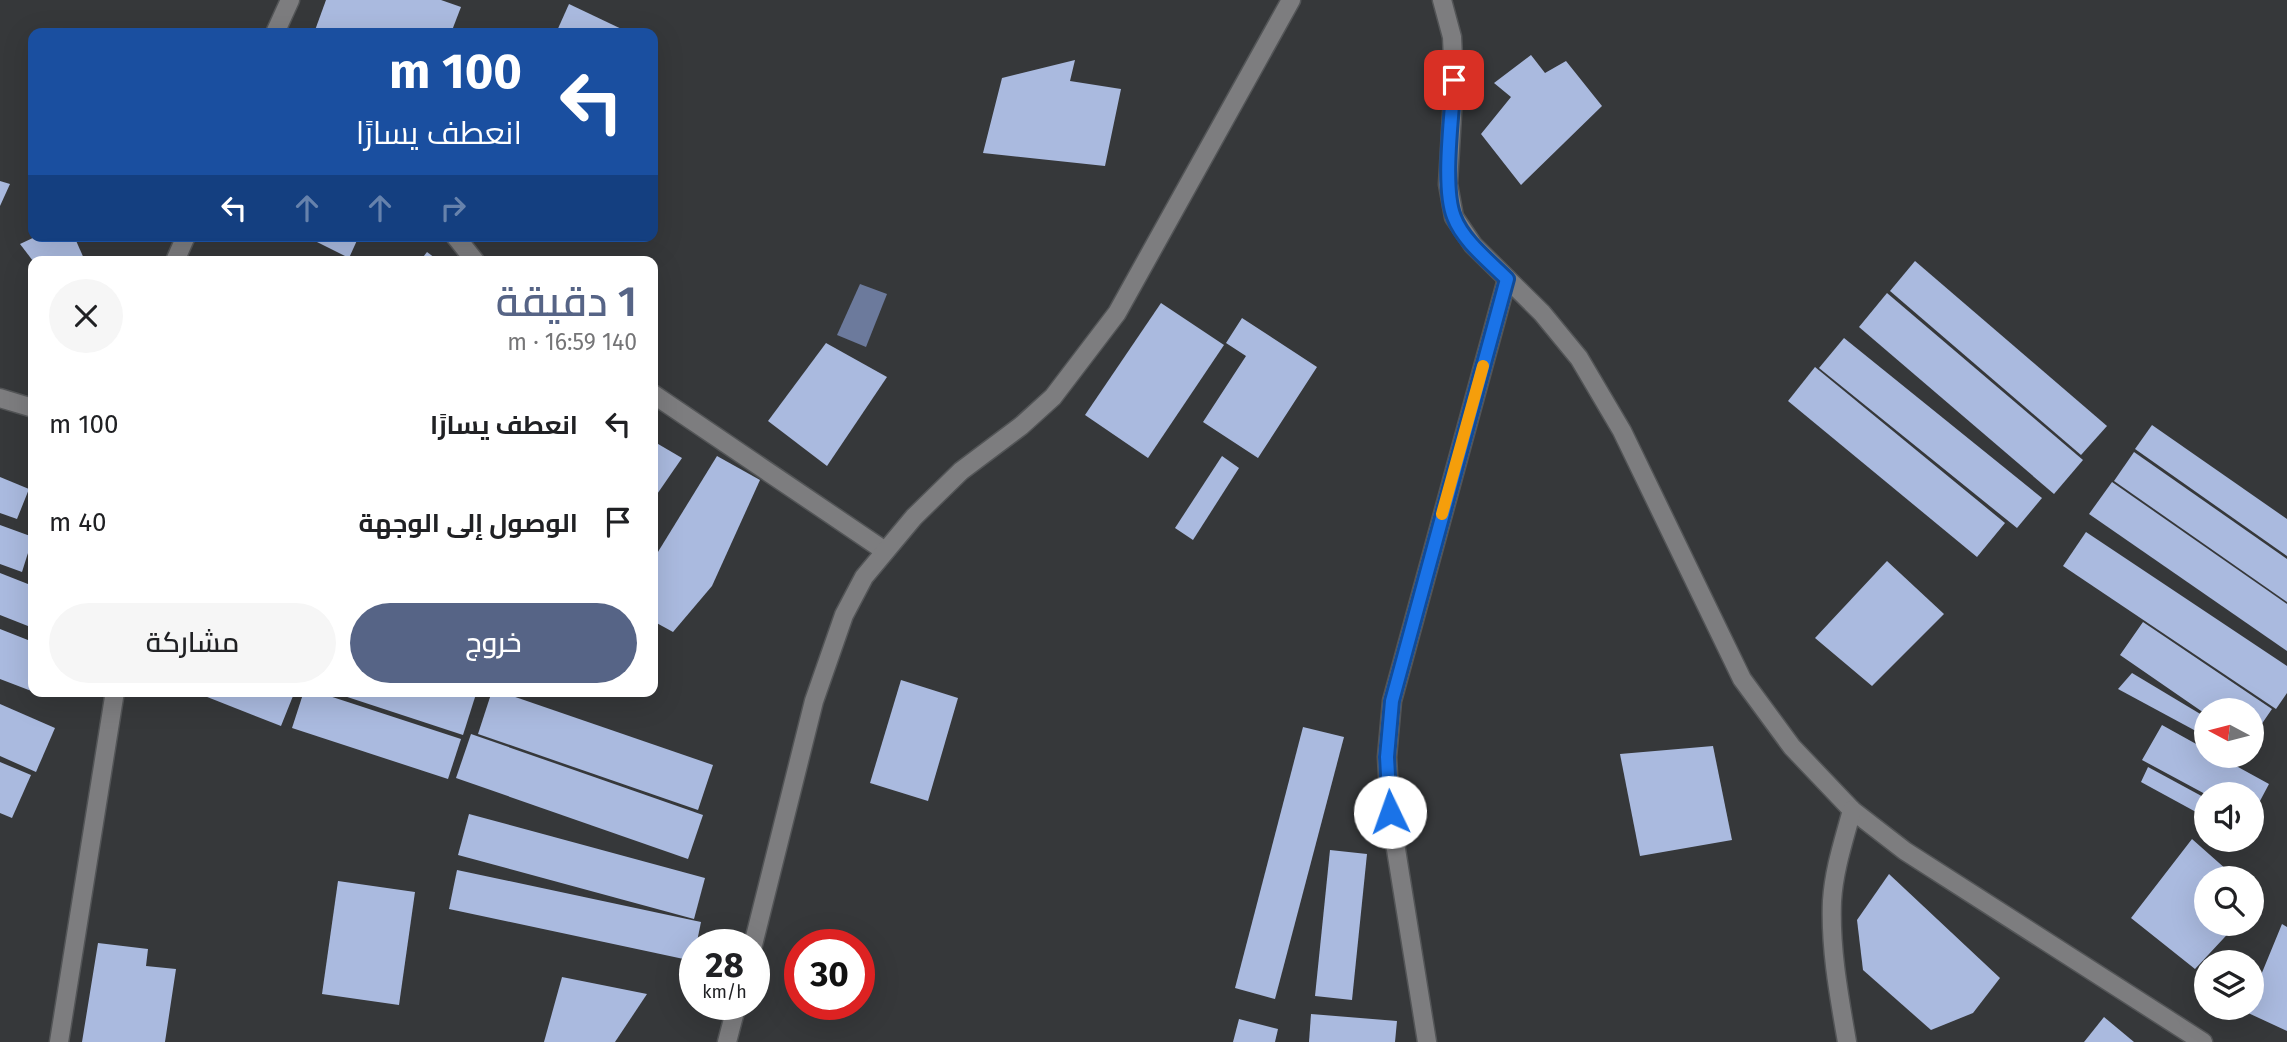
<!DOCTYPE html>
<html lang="ar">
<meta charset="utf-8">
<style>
:root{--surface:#fff;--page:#f6f6f6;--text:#202124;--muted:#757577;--accent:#566486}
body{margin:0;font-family:"Fira Sans",Cairo,sans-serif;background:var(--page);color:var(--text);direction:rtl;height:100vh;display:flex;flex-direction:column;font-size:26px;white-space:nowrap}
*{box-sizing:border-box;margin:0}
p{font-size:23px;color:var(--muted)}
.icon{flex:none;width:38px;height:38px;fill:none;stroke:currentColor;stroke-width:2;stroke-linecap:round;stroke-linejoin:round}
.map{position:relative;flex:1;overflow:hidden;direction:ltr}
.details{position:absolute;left:28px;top:256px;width:630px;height:441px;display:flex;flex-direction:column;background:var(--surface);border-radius:14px;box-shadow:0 7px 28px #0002;direction:rtl}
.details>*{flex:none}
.top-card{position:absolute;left:28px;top:28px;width:630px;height:214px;border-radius:14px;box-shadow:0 7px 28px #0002;direction:rtl;background:#1a4fa0;color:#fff;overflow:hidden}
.needle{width:46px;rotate:277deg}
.controls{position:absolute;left:2194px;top:698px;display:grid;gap:14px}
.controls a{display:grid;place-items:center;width:70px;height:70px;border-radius:50%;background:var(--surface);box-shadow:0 7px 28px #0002;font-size:35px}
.speed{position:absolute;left:679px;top:929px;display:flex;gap:14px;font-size:35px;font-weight:700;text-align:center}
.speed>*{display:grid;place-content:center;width:91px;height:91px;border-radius:50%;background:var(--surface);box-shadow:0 7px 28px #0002;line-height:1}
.speed small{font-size:18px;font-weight:400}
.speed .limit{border:10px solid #d22;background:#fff;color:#111}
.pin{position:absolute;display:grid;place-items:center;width:60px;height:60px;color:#fff;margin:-30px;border-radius:14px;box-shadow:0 4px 10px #0006}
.me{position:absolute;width:77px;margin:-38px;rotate:357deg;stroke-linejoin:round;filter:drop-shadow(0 0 5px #0008)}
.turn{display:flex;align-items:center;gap:24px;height:147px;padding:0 21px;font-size:32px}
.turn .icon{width:91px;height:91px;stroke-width:2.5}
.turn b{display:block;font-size:49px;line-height:60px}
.lanes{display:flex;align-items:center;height:66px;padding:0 21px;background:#0003;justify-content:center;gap:35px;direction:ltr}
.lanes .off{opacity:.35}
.round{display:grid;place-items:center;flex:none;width:74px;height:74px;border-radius:37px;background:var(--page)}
.overview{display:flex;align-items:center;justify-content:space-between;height:119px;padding:0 21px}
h1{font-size:42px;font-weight:600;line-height:52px;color:var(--accent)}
.button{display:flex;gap:14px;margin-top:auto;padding:14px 21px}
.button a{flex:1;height:80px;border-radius:42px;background:var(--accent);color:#fff;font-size:28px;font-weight:600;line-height:80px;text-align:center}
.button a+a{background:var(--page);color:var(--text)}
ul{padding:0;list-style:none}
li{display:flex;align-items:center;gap:21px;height:98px;padding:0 21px}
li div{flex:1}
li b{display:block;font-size:26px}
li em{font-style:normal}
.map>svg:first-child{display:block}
</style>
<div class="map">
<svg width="2287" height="1042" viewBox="0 0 2287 1042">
<rect width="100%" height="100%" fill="#36383a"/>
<path fill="#6c7a9c" d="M 860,284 L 887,294 L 866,347 L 837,335 Z"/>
<g fill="#aabadf">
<path d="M 326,0 L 441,0 L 461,7 L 451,33 L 314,33 Z"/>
<path d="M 569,4 L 630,33 L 556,33 Z"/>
<path d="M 1531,55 L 1545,73 L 1566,61 L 1602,106 L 1521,185 L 1481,134 L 1511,97 L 1494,83 Z"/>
<path d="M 1075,60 L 1070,81 L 1121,89 L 1105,166 L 983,153 L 1002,78 Z"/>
<path d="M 0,181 L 10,184 L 0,206 Z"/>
<path d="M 37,236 L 74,236 L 85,261 L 33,261 L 20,244 Z"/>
<path d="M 305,236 L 359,236 L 349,258 Z"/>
<path d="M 427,252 L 439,261 L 420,261 Z"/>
<path d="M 1915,261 L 2107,426 L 2081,455 L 1890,291 Z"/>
<path d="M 1887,293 L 2083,460 L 2054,494 L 1859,327 Z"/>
<path d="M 1161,303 L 1224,345 L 1148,458 L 1085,415 Z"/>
<path d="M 1242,318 L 1317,367 L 1258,458 L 1203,422 L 1246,356 L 1226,343 Z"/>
<path d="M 1844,338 L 2042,498 L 2017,528 L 1819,368 Z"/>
<path d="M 826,343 L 887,377 L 827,466 L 768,421 Z"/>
<path d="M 1815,367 L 2005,523 L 1977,557 L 1788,401 Z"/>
<path d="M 2152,425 L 2287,519 L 2287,556 L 2135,449 Z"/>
<path d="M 653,441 L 682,458 L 653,500 Z"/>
<path d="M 2134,452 L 2287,559 L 2287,602 L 2114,481 Z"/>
<path d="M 717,456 L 760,480 L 712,586 L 673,632 L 653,621 L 653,560 Z"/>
<path d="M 1222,456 L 1239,468 L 1193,540 L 1175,528 Z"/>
<path d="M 0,477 L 29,489 L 17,519 L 0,513 Z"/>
<path d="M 2112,482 L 2287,604 L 2287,651 L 2089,514 Z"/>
<path d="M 0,525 L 33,537 L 22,572 L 0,564 Z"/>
<path d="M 2086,532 L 2287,666 L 2287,693 L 2276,709 L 2063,566 Z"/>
<path d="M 1887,561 L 1944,614 L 1872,686 L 1815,638 Z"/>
<path d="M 0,573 L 33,586 L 33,628 L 0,615 Z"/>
<path d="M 2143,622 L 2272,709 L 2252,738 L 2252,710 L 2207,710 L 2207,715 L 2120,655 Z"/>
<path d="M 0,629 L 33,642 L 33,691 L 50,691 L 47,697 L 0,679 Z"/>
<path d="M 2132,673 L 2207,718 L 2207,737 L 2118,689 Z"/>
<path d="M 901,680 L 958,698 L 928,801 L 870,783 Z"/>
<path d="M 192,691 L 295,691 L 281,726 Z"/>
<path d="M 304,691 L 314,691 L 461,739 L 448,779 L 292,728 Z"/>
<path d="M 329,691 L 467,691 L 476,694 L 463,735 Z"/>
<path d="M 492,691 L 498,691 L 713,765 L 698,810 L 478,734 Z"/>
<path d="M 0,704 L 55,728 L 36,772 L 0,756 Z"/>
<path d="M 2162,725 L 2207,750 L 2207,756 L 2218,756 L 2269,784 L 2252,816 L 2252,794 L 2207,795 L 2142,760 Z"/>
<path d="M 1303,727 L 1344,737 L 1275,999 L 1235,988 Z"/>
<path d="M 471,734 L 703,815 L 688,859 L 456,778 Z"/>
<path d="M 1713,746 L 1732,840 L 1640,856 L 1620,754 Z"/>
<path d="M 0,762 L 31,775 L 12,818 L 0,813 Z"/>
<path d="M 2148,767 L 2207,799 L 2207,818 L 2141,782 Z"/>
<path d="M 469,814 L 705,878 L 694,919 L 458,855 Z"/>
<path d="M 2192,839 L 2236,878 L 2207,878 L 2207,924 L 2237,924 L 2195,969 L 2131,918 Z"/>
<path d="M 1330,850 L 1367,854 L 1352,1000 L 1315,996 Z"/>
<path d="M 457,870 L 701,922 L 693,961 L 449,909 Z"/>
<path d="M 1889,874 L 2000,978 L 1973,1013 L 1931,1030 L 1863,970 L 1857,920 Z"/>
<path d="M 338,881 L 415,892 L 399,1005 L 322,994 Z"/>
<path d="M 2282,924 L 2287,927 L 2287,1031 L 2246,1012 L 2248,1008 L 2252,1008 L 2252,997 Z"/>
<path d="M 98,943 L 148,949 L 146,966 L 176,969 L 165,1042 L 82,1042 Z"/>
<path d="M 562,977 L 647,994 L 615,1042 L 544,1042 Z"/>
<path d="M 1311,1014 L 1397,1021 L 1395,1042 L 1309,1042 Z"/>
<path d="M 2104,1017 L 2134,1042 L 2084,1042 Z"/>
<path d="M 1239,1019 L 1278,1029 L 1275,1042 L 1233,1042 Z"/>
</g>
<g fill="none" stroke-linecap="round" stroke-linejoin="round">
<defs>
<g id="minor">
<path d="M 1442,0 L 1452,37 L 1454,80 L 1448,184 L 1454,217 L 1473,245 L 1542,313 L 1579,358 L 1622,431 L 1742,679 L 1792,747 L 1852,810 L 1905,851 L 2203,1042"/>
<path d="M 275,33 L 290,0"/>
<path d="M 455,236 L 475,261"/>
<path d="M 175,261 L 186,236"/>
<path d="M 653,394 L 885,551"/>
<path d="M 0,398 L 33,408"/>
<path d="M 753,945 L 814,701 L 844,615 L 864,577 L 914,517 L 961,471 L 1021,426 L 1053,397 L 1117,313 L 1291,0"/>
<path d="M 59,1042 L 115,691"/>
<path d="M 727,1042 L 737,1004"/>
<path d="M 1427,1042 L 1390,812 L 1387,757 L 1392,701 L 1507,279"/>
<path d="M 1847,1042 C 1839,996 1830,948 1832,901 C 1834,869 1844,840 1852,810"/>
</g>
</defs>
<use href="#minor" stroke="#535557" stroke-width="21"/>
<use href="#minor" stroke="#7d7d7f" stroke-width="18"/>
</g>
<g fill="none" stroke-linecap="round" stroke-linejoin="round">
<defs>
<path id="route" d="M 1390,812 L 1387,757 L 1392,701 L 1507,279 C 1489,261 1463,241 1454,217 C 1442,188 1452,114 1454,80"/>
</defs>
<use href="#route" stroke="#114b97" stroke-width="18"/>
<use href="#route" stroke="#1a73e8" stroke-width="12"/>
<path stroke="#f59e0b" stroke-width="12" d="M 1442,514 L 1483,366"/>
</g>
</svg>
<div class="controls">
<a><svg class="needle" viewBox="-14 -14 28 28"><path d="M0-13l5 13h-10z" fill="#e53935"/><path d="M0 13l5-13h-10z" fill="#757577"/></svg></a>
<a><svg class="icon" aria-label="sound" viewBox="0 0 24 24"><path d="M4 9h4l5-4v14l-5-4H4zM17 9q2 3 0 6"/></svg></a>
<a><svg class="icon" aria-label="search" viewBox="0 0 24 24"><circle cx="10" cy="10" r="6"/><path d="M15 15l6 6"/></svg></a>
<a><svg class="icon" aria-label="layers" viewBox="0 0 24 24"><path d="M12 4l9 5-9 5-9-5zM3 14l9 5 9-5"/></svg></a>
</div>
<div class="speed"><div>28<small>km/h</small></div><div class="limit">30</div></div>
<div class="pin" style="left:1454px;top:80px;background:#d93025"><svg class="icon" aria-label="arrive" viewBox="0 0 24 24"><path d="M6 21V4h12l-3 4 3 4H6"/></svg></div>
<svg class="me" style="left:1390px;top:812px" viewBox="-20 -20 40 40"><circle r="19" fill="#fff"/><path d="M0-13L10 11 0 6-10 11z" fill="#1a73e8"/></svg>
<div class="top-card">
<div class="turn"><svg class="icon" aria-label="left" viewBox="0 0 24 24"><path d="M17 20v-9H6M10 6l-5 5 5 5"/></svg><div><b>100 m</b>انعطف يسارًا</div></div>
<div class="lanes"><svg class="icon" aria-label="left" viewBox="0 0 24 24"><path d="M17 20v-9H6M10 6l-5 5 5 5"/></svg><svg class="icon off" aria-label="ahead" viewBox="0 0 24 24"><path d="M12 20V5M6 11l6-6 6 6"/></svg><svg class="icon off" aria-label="ahead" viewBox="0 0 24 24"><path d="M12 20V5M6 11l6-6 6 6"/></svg><svg class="icon off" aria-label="right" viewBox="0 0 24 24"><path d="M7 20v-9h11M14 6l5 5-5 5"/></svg></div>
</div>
<section class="details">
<div class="overview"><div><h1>1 دقيقة</h1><p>140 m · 16:59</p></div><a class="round"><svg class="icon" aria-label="close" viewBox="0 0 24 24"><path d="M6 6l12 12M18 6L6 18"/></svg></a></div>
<ul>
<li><svg class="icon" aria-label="left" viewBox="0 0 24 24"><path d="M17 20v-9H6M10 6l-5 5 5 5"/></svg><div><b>انعطف يسارًا</b></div><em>100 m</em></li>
<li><svg class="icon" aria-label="arrive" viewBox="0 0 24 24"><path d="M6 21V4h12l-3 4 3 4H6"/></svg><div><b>الوصول إلى الوجهة</b></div><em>40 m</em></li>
</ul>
<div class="button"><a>خروج</a><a>مشاركة</a></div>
</section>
</div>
